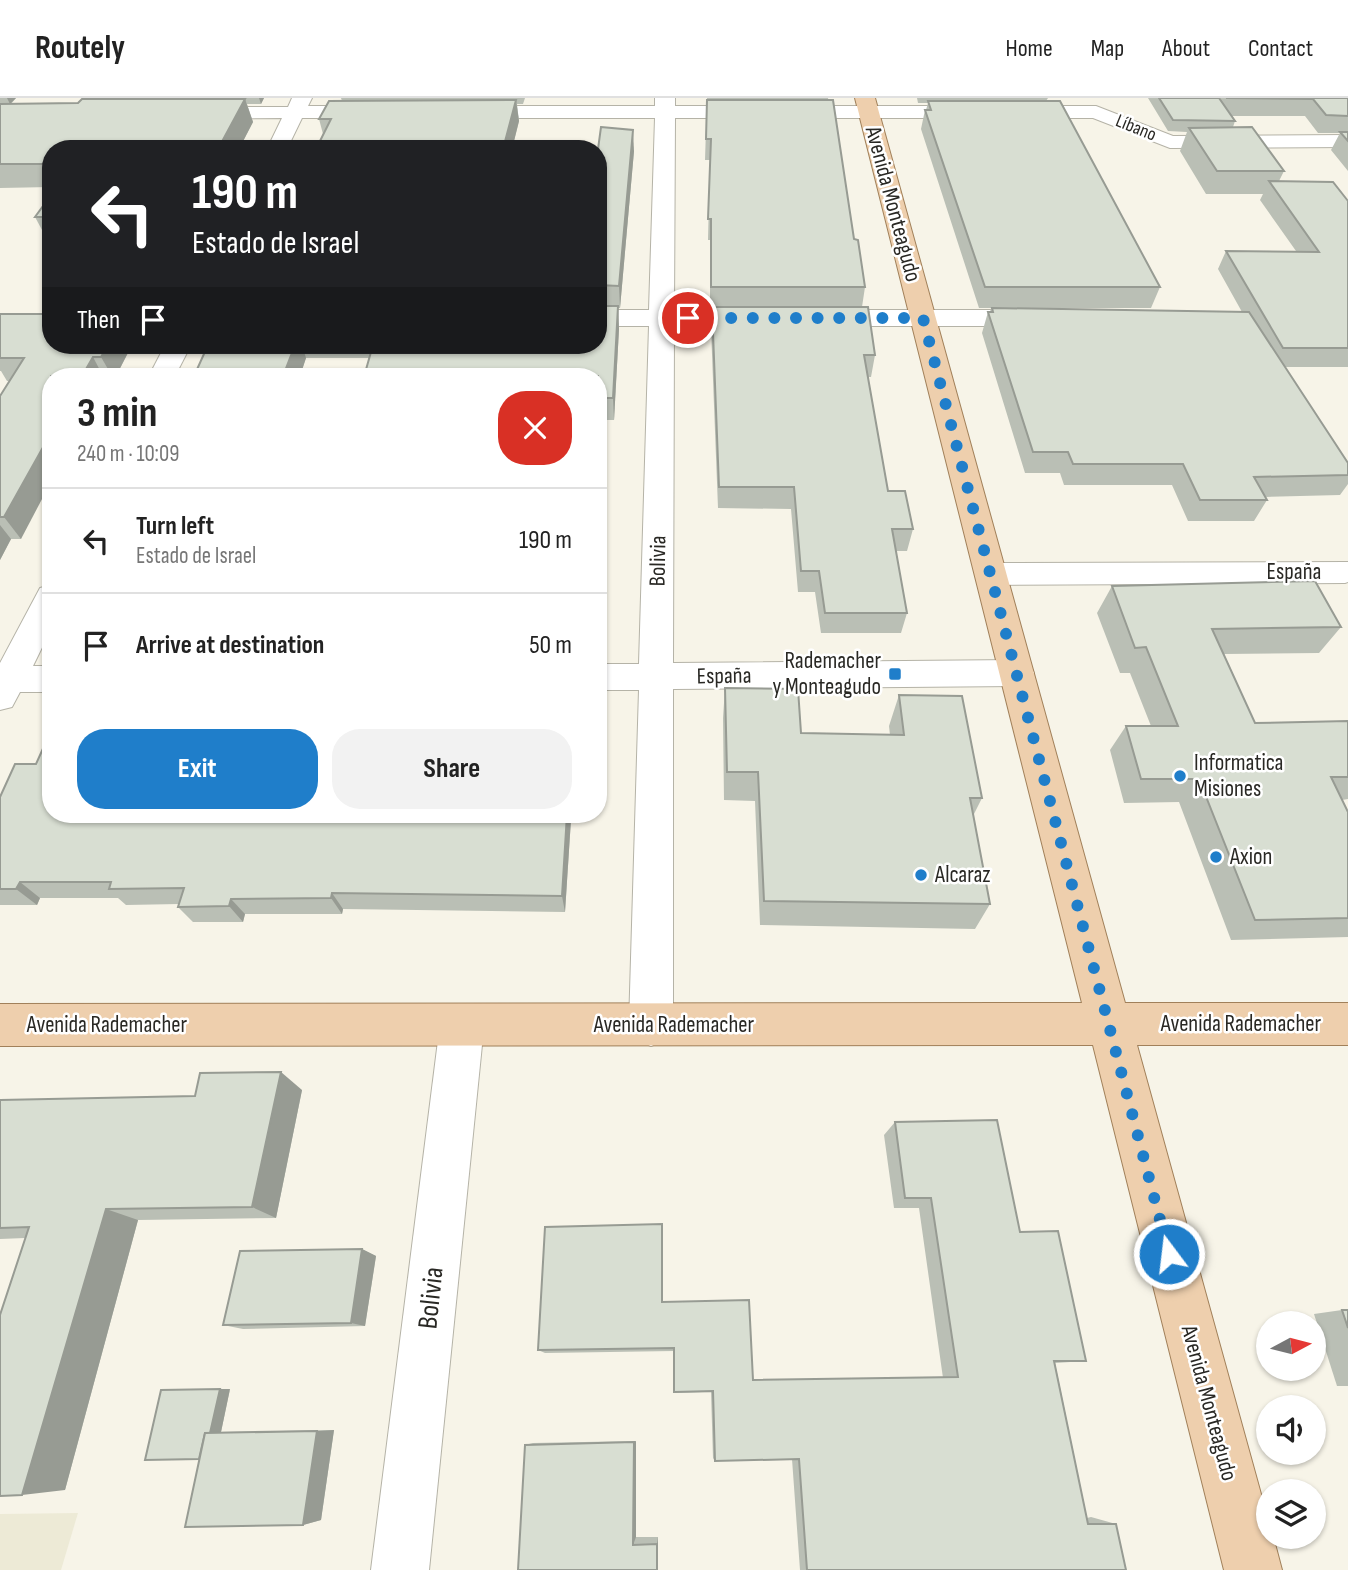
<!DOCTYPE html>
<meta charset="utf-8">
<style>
:root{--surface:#fff;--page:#f2f2f2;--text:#222;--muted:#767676;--line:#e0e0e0;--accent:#1f7eca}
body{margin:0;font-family:"Sofia Sans Condensed",sans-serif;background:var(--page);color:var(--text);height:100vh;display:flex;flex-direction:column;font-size:26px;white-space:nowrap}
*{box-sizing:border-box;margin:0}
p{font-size:23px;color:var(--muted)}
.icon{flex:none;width:38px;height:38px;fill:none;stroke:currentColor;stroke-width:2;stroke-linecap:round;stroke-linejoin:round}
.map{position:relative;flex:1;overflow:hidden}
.drawer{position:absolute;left:42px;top:270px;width:565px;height:455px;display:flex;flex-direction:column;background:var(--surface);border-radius:28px;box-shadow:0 2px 5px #0004}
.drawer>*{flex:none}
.banner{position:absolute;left:42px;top:42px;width:565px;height:214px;border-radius:28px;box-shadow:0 2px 5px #0004;background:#202124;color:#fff;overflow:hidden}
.needle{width:46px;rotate:83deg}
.tools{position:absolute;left:1256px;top:1213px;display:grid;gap:14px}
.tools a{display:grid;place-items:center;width:70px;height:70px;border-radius:50%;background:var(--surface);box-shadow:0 2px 5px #0004;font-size:35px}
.pin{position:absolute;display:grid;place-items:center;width:60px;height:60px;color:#fff;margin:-30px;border:4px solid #fff;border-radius:50%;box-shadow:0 2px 7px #0007}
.me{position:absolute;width:77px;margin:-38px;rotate:345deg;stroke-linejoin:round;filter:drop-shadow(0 0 5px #0008)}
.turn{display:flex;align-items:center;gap:24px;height:147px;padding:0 35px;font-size:32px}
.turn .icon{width:91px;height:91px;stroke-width:2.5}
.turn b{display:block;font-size:49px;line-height:60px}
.then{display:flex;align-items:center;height:66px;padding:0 35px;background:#0003;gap:14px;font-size:26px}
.round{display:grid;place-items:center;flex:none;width:74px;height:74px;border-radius:28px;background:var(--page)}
.summary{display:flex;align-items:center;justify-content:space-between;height:119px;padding:0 35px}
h1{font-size:42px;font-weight:700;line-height:52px}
.primary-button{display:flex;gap:14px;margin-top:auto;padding:14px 35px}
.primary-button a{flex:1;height:80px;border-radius:28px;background:var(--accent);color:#fff;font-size:28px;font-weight:700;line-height:80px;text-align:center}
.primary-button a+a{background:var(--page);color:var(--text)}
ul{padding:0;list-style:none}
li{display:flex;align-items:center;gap:21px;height:105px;padding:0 35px;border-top:2px solid var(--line)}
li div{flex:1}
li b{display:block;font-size:26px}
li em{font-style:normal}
header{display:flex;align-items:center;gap:42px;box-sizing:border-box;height:98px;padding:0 35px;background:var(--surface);border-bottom:2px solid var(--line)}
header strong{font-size:33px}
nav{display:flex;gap:38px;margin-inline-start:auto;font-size:24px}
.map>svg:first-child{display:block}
</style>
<header>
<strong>Routely</strong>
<nav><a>Home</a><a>Map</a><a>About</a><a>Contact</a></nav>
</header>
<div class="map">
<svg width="1348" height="1472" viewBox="0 0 1348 1472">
<rect width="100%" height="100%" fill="#f7f4e8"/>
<path fill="#edead6" d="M 78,1415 L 61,1472 L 0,1472 L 0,1416 Z"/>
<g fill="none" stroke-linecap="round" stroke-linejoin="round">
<defs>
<g id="minor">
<path d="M 292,0 L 312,0 L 308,8 L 375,8 L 385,14 L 375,20 L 302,20 L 287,51 L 267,51 L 282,20 L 197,21 L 190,19 L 187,15 L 190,11 L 197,9 L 288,9 Z"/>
<path d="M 655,0 L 675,0 L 675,8 L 1096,8 L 1173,38 L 1348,37 L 1348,49 L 1170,50 L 1093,20 L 675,20 L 674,212 L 1041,212 L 1050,215 L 1054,220 L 1050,225 L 1041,228 L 674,228 L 673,565 L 1017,562 L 1029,566 L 1034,575 L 1029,584 L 1017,588 L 673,591 L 673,927 L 666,942 L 651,948 L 636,942 L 629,927 L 639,592 L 598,592 L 598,566 L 639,566 L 649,228 L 598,228 L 598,212 L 649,212 L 655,20 L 467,20 L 457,14 L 467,8 L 655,8 Z"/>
<path d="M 165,247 L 191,247 L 175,278 L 149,278 Z"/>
<path d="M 1348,464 L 1348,484 L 1345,485 L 991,487 L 980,484 L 975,476 L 980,468 L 991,465 Z"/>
<path d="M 51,487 L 51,531 L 33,568 L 51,568 L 51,594 L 20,594 L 12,609 L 0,612 L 0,565 L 40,490 Z"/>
<path d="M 462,906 L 477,912 L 484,927 L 429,1472 L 371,1472 L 440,927 L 447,912 Z"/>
</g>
<path id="major" d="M 855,0 L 875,0 L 1125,905 L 1348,905 L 1348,947 L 1137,947 L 1269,1425 L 1269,1438 L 1273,1438 L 1282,1472 L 1224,1472 L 1093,947 L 0,948 L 0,906 L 1082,905 Z"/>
</defs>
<use href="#minor" stroke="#b5b3a7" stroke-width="2"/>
<use href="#major" stroke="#a1805a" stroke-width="2"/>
<use href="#minor" fill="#fff" fill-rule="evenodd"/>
<use href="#major" fill="#eecfad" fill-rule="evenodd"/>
</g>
<g fill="#babfb5">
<path d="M 0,0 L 16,0 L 11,6 L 78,5 L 103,1 L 103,0 L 264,0 L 261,6 L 247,6 L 253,24 L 239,51 L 51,51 L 51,89 L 0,90 Z"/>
<path d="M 341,0 L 525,0 L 523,6 L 517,6 L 519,23 L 512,51 L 316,51 L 323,36 L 319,21 L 342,3 Z"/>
<path d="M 707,0 L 828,0 L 854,141 L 865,189 L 862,209 L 875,257 L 871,279 L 868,279 L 888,393 L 913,431 L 907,453 L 896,453 L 907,515 L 901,535 L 821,535 L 815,494 L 798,494 L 791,411 L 718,410 L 711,231 L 712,210 L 710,210 L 710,142 L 708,142 L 710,62 L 705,62 Z"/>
<path d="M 917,0 L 1048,0 L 1046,3 L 1160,189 L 1151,210 L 995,210 L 1242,214 L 1218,171 L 1226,153 L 1296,153 L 1260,102 L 1263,96 L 1206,96 L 1180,53 L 1187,34 L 1168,33 L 1148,0 L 1348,0 L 1348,73 L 1331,52 L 1340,35 L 1318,35 L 1305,18 L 1231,18 L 1235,23 L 1233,29 L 1284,73 L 1279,83 L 1348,103 L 1348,269 L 1285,269 L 1348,365 L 1348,386 L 1340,397 L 1265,399 L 1267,402 L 1254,423 L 1188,423 L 1172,387 L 1064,387 L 1060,375 L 1025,375 L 982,235 L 988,214 L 990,214 L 991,210 L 979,210 L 921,31 L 925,12 L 926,12 L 928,5 L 918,5 Z"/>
<path d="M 598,51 L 634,53 L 620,210 L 618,210 L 619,231 L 614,322 L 598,322 L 598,278 L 365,278 L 365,275 L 369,260 L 306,260 L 300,278 L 194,278 L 208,247 L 598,247 Z"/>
<path d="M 51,97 L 51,143 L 48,143 L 35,119 Z"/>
<path d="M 0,216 L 51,247 L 132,247 L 116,278 L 51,278 L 21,441 L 11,441 L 0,462 L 0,298 L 10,283 L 7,283 L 1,273 L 0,273 Z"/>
<path d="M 598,401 L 603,401 L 605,423 L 604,445 L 605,465 L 601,523 L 598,523 Z"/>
<path d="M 1112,488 L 1341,529 L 1319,555 L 1224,556 L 1255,625 L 1348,623 L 1348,701 L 1342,702 L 1348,714 L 1348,839 L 1231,842 L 1179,704 L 1124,705 L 1110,652 L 1126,628 L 1151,628 L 1130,575 L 1120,575 L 1097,515 Z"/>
<path d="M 725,590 L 801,635 L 890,637 L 889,628 L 899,597 L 982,700 L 973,718 L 990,806 L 975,831 L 760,827 L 755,703 L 724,702 L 723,620 Z"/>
<path d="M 0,699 L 51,716 L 580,716 L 580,721 L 571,721 L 565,814 L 343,811 L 342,816 L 245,816 L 243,824 L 193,824 L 178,809 L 179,806 L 126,807 L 118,800 L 40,800 L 37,807 L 0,807 Z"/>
<path d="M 302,992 L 276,1120 L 138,1122 L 65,1392 L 25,1140 L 0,1141 L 0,1002 L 195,998 Z"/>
<path d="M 895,1024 L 1020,1134 L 1086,1263 L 1055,1265 L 1087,1420 L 1091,1419 L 1116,1426 L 1126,1472 L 800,1472 L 792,1361 L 715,1363 L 713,1360 L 711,1294 L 674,1295 L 674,1253 L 545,1255 L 538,1252 L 662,1135 L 663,1204 L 753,1282 L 943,1280 L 919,1110 L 894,1110 L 884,1037 Z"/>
<path d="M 362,1151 L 376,1158 L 365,1228 L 243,1231 L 223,1227 Z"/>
<path d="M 1342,1212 L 1348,1212 L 1348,1288 L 1337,1288 L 1314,1216 Z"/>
<path d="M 230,1291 L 221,1334 L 334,1332 L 321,1422 L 303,1427 L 199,1361 Z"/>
<path d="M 636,1343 L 636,1439 L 658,1439 L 658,1472 L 518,1472 L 525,1347 L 533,1345 Z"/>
</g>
<g fill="#979b93">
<path d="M 7,0 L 16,0 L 10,6 Z"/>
<path d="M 259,0 L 264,0 L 261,6 Z"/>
<path d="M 245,1 L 253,24 L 239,51 L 218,51 Z"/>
<path d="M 516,2 L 519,23 L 512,51 L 503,51 Z"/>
<path d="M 633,32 L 634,53 L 620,210 L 619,188 Z"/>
<path d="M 618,208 L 619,231 L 614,322 L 613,300 Z"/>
<path d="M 108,247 L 132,247 L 116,278 L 112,278 L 101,259 Z"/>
<path d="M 295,247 L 302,247 L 306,260 L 300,278 L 283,278 Z"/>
<path d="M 93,259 L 103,278 L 82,278 Z"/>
<path d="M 51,335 L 51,384 L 21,441 L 4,419 Z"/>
<path d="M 603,401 L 605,423 L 604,445 L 605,465 L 601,523 L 599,501 Z"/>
<path d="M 0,427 L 11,441 L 0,462 Z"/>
<path d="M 599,599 L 601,618 L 598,654 Z"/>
<path d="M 567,716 L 570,716 L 571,721 L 565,814 L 562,798 Z"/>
<path d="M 20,784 L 40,800 L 37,807 L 16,791 Z"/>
<path d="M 332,795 L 343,811 L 342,816 L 331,800 Z"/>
<path d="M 231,801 L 245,816 L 243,824 L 229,808 Z"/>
<path d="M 281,974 L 302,992 L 276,1120 L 252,1109 Z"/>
<path d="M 106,1111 L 138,1122 L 65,1392 L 22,1397 Z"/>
<path d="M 362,1151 L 376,1158 L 365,1228 L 351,1225 Z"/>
<path d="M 220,1291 L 230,1291 L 221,1334 L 210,1335 Z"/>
<path d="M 334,1332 L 321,1422 L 303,1427 L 317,1333 Z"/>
<path d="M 636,1343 L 636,1439 L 633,1447 L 634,1344 Z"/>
<path d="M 658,1439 L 658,1472 L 657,1472 L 657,1446 Z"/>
</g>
<g fill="#d8ded2" stroke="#979b93" stroke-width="2">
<path d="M 1159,0 L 1219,0 L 1235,23 L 1173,22 Z"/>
<path d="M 1226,0 L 1348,0 L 1348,18 L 1326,17 L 1313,1 Z"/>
<path d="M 82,1 L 245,1 L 218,51 L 51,51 L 51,66 L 0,66 L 0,6 L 78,5 Z"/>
<path d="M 516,2 L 503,51 L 316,51 L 331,21 L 319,21 L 329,3 Z"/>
<path d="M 707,2 L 833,2 L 854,141 L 858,142 L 865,189 L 711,189 L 711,121 L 708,121 L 711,41 L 706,41 Z"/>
<path d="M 928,3 L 1060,3 L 1160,189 L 985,189 L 925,12 L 931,12 Z"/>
<path d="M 601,29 L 633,32 L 619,188 L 598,187 L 598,51 Z"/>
<path d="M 1252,29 L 1284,73 L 1217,73 L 1189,30 Z"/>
<path d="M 1340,34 L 1348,34 L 1348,43 Z"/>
<path d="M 1269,83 L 1333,84 L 1348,103 L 1348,250 L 1283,250 L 1226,153 L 1319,154 Z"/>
<path d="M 51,97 L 51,119 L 35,119 Z"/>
<path d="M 598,208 L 618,208 L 613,300 L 598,300 L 598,278 L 464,278 L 464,277 L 365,275 L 373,247 L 598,247 Z"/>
<path d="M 712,209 L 868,209 L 875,257 L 864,257 L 888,393 L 905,393 L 913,431 L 892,431 L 907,515 L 825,515 L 819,473 L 801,473 L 794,389 L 719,389 Z"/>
<path d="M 992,210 L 1249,214 L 1348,365 L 1348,377 L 1254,379 L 1267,402 L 1200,402 L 1183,366 L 1073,366 L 1068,354 L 1033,354 L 988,214 L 993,214 Z"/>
<path d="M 0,216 L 51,216 L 51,247 L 108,247 L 101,259 L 93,259 L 82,278 L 51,278 L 51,335 L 4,419 L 0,419 L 0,298 L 24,260 L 0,260 Z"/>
<path d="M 208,247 L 295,247 L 283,278 L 194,278 Z"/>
<path d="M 598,401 L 603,401 L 601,444 L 604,444 L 599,501 Z"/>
<path d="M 1315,483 L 1341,529 L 1212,531 L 1255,625 L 1348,623 L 1348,679 L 1331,679 L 1348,714 L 1348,820 L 1255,822 L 1199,681 L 1141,681 L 1126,628 L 1178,628 L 1146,549 L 1135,550 L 1112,488 Z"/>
<path d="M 725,590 L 798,591 L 801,635 L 904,637 L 899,597 L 962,598 L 982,700 L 970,700 L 990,806 L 764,803 L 758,674 L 727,674 Z"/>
<path d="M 51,633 L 51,716 L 567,716 L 562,798 L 332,795 L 331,800 L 231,801 L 229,808 L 178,809 L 184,790 L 109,791 L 111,784 L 20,784 L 16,791 L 0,791 L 0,699 L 15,666 L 36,666 Z"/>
<path d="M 281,974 L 252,1109 L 106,1111 L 22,1397 L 0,1398 L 0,1217 L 29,1129 L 0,1130 L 0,1002 L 195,998 L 200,975 Z"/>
<path d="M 997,1022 L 1020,1134 L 1058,1133 L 1086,1263 L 1054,1263 L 1088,1426 L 1116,1426 L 1126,1472 L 807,1472 L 799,1361 L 715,1363 L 713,1293 L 674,1294 L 674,1250 L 538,1252 L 545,1129 L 662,1126 L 662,1204 L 749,1202 L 753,1282 L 958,1279 L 931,1100 L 905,1100 L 895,1024 Z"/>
<path d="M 362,1151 L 351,1225 L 223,1227 L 240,1153 Z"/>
<path d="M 1342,1212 L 1348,1212 L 1348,1230 Z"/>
<path d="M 220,1291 L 210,1335 L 205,1335 L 199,1361 L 145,1362 L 161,1292 Z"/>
<path d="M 317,1333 L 303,1427 L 185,1429 L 205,1335 Z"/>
<path d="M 634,1344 L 633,1447 L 657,1446 L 657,1472 L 518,1472 L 525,1347 Z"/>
</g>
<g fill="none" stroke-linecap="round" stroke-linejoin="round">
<path stroke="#1f7eca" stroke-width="12" stroke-dasharray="0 21.6" d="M 688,220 L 923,220 L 1169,1156"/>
</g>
<g fill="#1f7eca" stroke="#fff" stroke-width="2.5">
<rect x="888" y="569" width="14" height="14" rx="3.5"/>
<circle cx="1180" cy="678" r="7"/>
<circle cx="1216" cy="759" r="7"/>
<circle cx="921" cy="777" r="7"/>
</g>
<g text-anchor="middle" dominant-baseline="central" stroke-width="5" stroke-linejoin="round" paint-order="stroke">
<g font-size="19" fill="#292824" stroke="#fff">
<text transform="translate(1136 30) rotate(22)">Líbano</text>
</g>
<g font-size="23" fill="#292824" stroke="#fff">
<text transform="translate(893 106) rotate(75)">Avenida Monteagudo</text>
<text transform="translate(658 463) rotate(-89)">Bolivia</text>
<text x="1294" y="474">España</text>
<text transform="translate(724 578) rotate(-1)">España</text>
<text x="1241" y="926">Avenida Rademacher</text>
<text x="107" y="927">Avenida Rademacher</text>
<text x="674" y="927">Avenida Rademacher</text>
<text transform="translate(1209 1305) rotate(75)">Avenida Monteagudo</text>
</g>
<g font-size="23" fill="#292824" stroke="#fff" text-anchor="start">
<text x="881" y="563" text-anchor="end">Rademacher<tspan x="881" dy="26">y Monteagudo</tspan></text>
<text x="1194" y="665">Informatica<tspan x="1194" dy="26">Misiones</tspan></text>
<text x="1230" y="759">Axion</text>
<text x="935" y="777">Alcaraz</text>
</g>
<g font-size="28" fill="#292824" stroke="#fff">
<text transform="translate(431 1200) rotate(-84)">Bolivia</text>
</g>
</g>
</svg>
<div class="tools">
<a><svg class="needle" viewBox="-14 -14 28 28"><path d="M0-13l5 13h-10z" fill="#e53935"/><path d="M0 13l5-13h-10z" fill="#767676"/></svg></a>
<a><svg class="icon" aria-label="sound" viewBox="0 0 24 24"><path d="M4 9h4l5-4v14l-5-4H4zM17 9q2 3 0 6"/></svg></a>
<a><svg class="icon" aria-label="layers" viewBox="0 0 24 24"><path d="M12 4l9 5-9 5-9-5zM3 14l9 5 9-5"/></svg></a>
</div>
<div class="pin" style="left:688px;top:220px;background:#d93025"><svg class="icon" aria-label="arrive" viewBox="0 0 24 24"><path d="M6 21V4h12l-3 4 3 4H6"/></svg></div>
<svg class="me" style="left:1169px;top:1156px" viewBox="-20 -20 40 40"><circle r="17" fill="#1f7eca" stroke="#fff" stroke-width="3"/><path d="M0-11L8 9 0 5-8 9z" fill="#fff"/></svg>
<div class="banner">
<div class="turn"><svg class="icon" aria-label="left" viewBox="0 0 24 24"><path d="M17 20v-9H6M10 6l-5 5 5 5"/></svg><div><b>190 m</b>Estado de Israel</div></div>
<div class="then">Then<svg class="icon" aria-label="arrive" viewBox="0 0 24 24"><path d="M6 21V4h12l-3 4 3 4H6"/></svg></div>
</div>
<section class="drawer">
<div class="summary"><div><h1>3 min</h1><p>240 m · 10:09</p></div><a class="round" style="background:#d93025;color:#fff"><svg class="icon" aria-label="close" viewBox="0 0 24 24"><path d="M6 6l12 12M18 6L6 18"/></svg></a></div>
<ul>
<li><svg class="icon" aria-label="left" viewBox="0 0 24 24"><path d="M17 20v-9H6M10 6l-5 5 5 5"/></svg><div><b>Turn left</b><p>Estado de Israel</p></div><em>190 m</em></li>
<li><svg class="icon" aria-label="arrive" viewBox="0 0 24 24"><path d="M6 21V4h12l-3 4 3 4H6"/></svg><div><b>Arrive at destination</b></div><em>50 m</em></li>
</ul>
<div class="primary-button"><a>Exit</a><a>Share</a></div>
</section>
</div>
